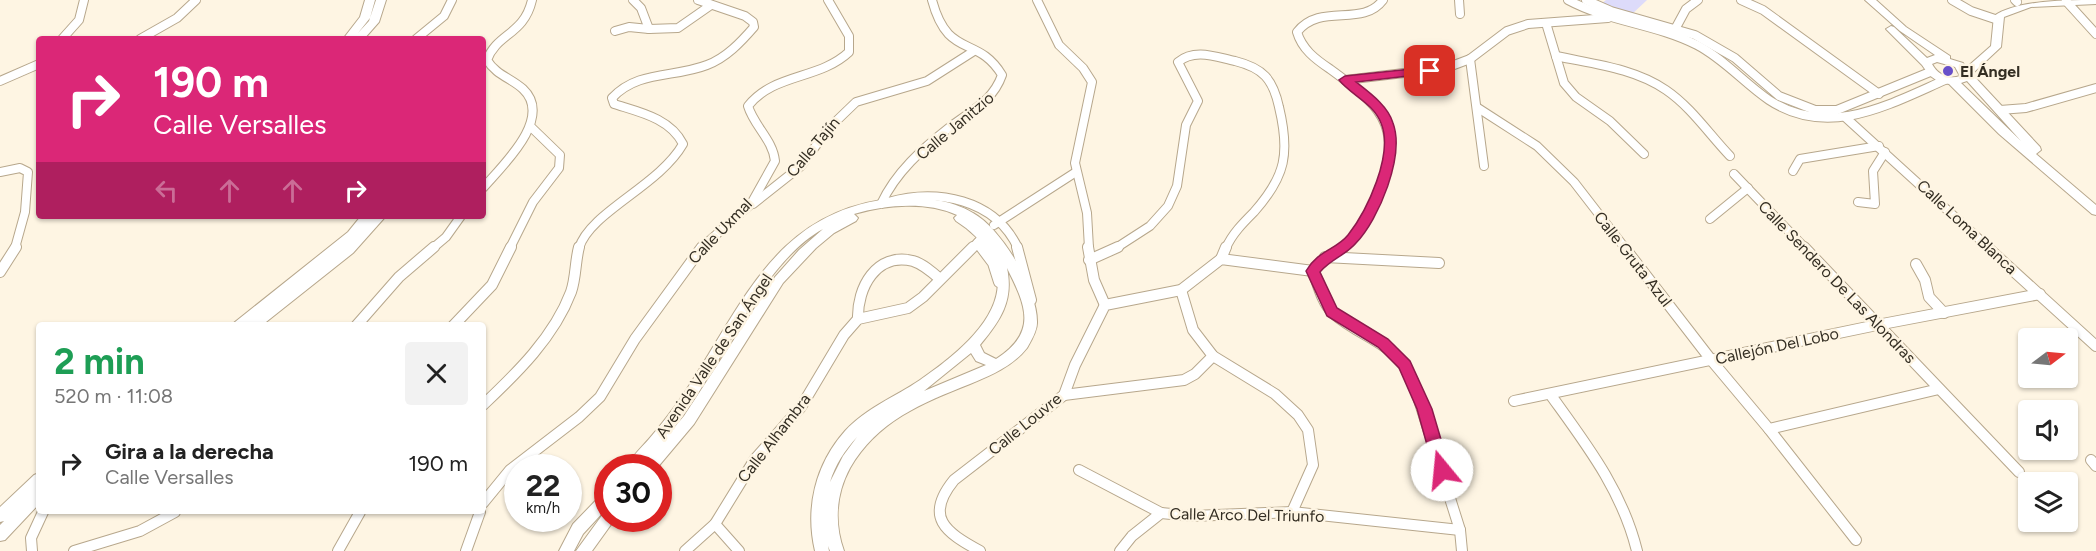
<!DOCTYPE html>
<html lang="es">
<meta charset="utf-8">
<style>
:root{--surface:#fff;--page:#f2f2f2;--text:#222;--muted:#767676}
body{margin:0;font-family:Figtree,sans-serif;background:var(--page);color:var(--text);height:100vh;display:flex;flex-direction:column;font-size:22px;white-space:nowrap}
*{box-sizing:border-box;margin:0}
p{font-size:20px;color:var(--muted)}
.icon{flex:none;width:33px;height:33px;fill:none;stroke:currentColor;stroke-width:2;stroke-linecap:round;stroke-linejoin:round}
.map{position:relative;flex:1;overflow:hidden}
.sheet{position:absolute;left:36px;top:322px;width:450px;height:192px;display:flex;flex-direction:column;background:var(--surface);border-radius:6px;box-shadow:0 2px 4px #0004}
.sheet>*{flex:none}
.hud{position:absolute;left:36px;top:36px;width:450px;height:183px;border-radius:6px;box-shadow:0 2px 4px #0004;background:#db2777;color:#fff;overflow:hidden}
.needle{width:39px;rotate:74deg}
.fabs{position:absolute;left:2018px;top:328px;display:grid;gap:12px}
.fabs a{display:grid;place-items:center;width:60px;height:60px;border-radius:6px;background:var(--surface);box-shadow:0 2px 4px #0004;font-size:30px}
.speed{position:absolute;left:504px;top:454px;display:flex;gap:12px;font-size:30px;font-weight:700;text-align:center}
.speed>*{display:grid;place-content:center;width:78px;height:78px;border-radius:50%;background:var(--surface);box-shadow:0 2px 4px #0004;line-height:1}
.speed small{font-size:15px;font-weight:400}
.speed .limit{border:9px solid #d22;background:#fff;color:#111}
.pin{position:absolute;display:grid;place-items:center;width:51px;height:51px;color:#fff;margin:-26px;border-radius:12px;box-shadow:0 3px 9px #0006}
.me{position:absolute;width:66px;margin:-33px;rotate:343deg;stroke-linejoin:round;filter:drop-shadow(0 0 4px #0008)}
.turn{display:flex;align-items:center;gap:21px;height:126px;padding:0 18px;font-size:27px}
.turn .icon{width:78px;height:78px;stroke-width:2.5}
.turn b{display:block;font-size:42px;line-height:51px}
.lanes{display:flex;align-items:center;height:57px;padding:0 18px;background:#0003;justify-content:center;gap:30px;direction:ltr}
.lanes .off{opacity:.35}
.round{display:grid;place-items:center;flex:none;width:63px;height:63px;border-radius:6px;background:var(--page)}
.headline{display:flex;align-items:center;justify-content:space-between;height:102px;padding:0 18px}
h1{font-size:36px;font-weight:700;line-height:45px;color:#1e9e55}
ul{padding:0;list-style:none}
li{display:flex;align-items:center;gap:18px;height:78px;padding:0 18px}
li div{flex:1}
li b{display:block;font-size:22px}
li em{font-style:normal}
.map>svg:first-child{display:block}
</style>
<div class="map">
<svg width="2096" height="551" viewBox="0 0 2096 551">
<rect width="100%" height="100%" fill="#fef5e3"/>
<path fill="#dddbfa" d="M 1606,0 L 1647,0 L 1631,15 L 1601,4 Z"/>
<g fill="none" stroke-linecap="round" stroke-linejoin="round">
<defs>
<g id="minor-far1">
<path d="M 633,0 L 641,8 L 649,29 L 678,28 L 711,5"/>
<path d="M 1037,0 L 1059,45 L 1083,68 L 1092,82 L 1075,163 L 1087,213 L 1089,248"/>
<path d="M 1459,0 L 1460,14"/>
<path d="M 1568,0 C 1609,22 1656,24 1697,45 C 1724,59 1744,83 1769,100 C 1828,139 1888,105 1945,80"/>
<path d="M 1586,0 L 1611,11 L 1695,35 L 1735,58 L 1779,96 L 1815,110 L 1837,110 L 1930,72"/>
<path d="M 1741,0 L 1763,10 L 1879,94"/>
<path d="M 1952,0 L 1971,11 L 1998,20"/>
<path d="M 2015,0 L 2017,2"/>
<path d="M 2066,1 L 2096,34"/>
<path d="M 1546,23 L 1564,83 L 1576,97 L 1610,121 L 1644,154"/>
<path d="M 615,31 L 629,27 L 649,29"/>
<path d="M 1673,33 L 1686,9 L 1698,0"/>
<path d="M 62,39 L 79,20 L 84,0"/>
<path d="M 140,39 L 177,18 L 196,0"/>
<path d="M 416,39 L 444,16 L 452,0"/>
<path d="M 1556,56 C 1593,64 1634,68 1666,90 C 1691,107 1709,134 1730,156"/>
<path d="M 1470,59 L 1484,166"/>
<path d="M 1345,80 L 1446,68 L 1470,59 L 1507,31 L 1528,24 L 1608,18"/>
<path d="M 0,81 L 39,64"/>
<path d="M 1478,108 L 1537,146 L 1574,182 L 1625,248"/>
<path d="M 2000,110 L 2026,108 L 2096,88"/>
<path d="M 1845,117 L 1989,248"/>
<path d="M 1793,171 L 1800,159 L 1879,146"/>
<path d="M 0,172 L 20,168 L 28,172 L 25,212 L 15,248"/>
<path d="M 1734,174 L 1805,248"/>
<path d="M 483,188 C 502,166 554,118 523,89 C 511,78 496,75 487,60 C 497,33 524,35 532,0"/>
<path d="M 888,202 C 937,188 995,199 1018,248"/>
<path d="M 1858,202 L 1875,204 L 1873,171 L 1885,152"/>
<path d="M 753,204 L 801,166 L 829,128 L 856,102 L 927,81 L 974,51"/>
<path d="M 881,204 C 896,172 922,149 950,127 C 971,111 993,101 1002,75 C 977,34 948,60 932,0"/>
<path d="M 1710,219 L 1748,188"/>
<path d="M 994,225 L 1076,172"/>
<path d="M 978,242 L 983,248"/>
<path d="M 433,248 L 446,237 L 461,216"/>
<path d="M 510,248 L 533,202 L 559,168 L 560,155 L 531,127"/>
<path d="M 579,248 C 590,212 659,186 683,144 C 670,118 639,112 614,104 L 612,98 C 638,70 674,78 707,65 C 726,58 741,42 754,27 L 753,22 L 745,16 L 698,0"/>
<path d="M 701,248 L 751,204 L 775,161 C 773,140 754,126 748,106 C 774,73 819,80 849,52 L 849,36 L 828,0"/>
<path d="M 972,248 L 980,240"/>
<path d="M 1116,248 L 1150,226 L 1168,206 L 1177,186 L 1186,125 L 1198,101 L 1178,62 C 1195,48 1216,57 1235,61 C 1263,68 1273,79 1279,107 C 1290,153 1286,176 1254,212 C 1243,223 1232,234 1226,248"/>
<path d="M 1342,248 C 1361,234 1373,209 1381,186 C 1403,124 1378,104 1330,69 C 1315,59 1302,49 1297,32 C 1321,2 1362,28 1383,0"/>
</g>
<g id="minor">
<path d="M 981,247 L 993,263 L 999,282"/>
<path d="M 1017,247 L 1031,300"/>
<path d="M 1088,247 L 1094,280 L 1105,305"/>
<path d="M 1344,247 L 1322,261 L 1313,271 C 1318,284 1322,303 1333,313 C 1364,340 1392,339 1413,381 L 1460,530 L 1462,551"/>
<path d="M 1624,247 L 1712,361 L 1769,429 L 1939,389"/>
<path d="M 1804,247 L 2019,472"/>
<path d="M 1987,247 L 2096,346"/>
<path d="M 1325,257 L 1439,263"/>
<path d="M 1221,259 L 1226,247"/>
<path d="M 1089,260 L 1118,247"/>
<path d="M 1916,264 L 1925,280 L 1929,297 L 1944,313"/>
<path d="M 0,272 L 16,247"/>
<path d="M 1181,290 L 1193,330 L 1213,356 L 1275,394 L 1298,415 L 1308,430 L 1313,465 L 1292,512"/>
<path d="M 858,319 C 857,288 876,252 913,261 C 923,264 932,272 940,279"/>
<path d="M 356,326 L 399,277 L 434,247"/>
<path d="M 453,326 L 492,285 L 511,247"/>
<path d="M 1550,394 C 1586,444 1622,490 1637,551"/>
<path d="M 1064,395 L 1184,380 L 1195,374 L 1213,356"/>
<path d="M 1514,401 L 1877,325 L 2040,294"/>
<path d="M 483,405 C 517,373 554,337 571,292 C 576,278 575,262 579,247"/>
<path d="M 1769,429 L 1856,540"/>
<path d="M 2091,460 L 2096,466"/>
<path d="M 1079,470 L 1161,513"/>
<path d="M 483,503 L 510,470 L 579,417 L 600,397 L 635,339 L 702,247"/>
<path d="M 715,524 L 739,551"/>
<path d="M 32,551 L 31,538 L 43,512"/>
<path d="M 74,551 L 140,531 L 175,512"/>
<path d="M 338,551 L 360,512"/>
<path d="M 466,551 L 480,512"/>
<path d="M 685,551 L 715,524 L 755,459 L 801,407 L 844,335 L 858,319 L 908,308 L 923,297 L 973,247"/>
<path d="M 980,551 C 945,532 924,517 954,480 L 1064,395 L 1075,365 L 1105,305 L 1181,290 L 1221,259 L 1313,271"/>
<path d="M 1120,551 L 1132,536 L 1161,513 L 1192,516 L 1292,512 L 1460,530"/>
</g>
<g id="tertiary">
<path d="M 365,0 L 375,0 L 370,18 L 358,33 L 369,21 L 376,0 L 386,0 L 379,22 L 364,39 L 343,39 L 360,17 Z"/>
<path d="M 1865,0 L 1876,0 L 1906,27 L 1950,56 L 1950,59 L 1963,63 L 1966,68 L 1991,46 L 1994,16 C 2017,0 2067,0 2096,0 L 2096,4 L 2031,7 L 2004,17 L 2001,47 L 1972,74 L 2040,147 L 2041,150 L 2036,154 L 2096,205 L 2096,215 L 2092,214 L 1999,134 L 1949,84 L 1939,82 L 1929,75 L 1922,65 L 1886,29 L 1891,26 L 1894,27 L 1927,58 L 1935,55 L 1900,31 ZM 1937,62 L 1955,67 L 1960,76 C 1949,80 1938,75 1932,64 ZM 1967,81 L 2021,141 L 1961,83 Z"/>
<path d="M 898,198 C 924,198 950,199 973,213 C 1002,229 1038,290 1037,323 C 1037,331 1031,341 1027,348 C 1013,366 990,376 970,384 C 922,403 877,421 850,468 C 836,494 834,523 844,551 L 830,551 L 828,546 L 829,551 L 815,551 C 805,508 815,465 845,431 C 866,408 895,397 920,380 C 952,358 1005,318 997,274 C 992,251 975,233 956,221 L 954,218 L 957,215 C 926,201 886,205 854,214 L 858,218 L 856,221 L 834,233 L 816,248 L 783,283 L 694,424 L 657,468 L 642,468 L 643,466 L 641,468 L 626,468 C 631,457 641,448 649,439 C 662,424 674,408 685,392 C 744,303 776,208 898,198 ZM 823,229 L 799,250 L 775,277 L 684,416 L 668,435 C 684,416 697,395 710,374 C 738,328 774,256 823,229 ZM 1007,268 C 1026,306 1038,332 996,359 L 984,353 L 980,345 C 1000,321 1014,301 1007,268 ZM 971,353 L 976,361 L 986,365 L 924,391 ZM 857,437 L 843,456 L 830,482 C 835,465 845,450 857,437 Z"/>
<path d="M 361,216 L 386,216 L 353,253 L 261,326 L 230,326 L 348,232 Z"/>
<path d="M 39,473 L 39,504 L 5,540 L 0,541 L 0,525 L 4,521 L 0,522 L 0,507 L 34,475 Z"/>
<path d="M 608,491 L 608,507 L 583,534 L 574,551 L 559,551 L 573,524 L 603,493 Z"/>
<path d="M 608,512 L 608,519 L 615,519 L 592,551 L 576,551 L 603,514 Z"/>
</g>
</defs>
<use href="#minor-far1" stroke="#b7a78c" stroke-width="10"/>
<use href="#minor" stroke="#b7a78c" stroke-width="12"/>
<use href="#tertiary" stroke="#b7a78c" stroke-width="2"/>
<use href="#minor-far1" stroke="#fff" stroke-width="8"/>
<use href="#minor" stroke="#fff" stroke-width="10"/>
<use href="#tertiary" fill="#fff" fill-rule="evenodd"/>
</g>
<path fill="#db2777" stroke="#8e194d" stroke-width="1.5" d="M 1430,67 L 1434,68 L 1434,73 L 1356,82 C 1370,93 1388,106 1393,123 C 1405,156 1379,219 1356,243 C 1346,255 1331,259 1320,272 L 1337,308 L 1388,339 L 1410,361 L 1432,409 L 1450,470 L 1448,474 L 1437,474 L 1434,470 L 1417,409 L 1399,368 L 1378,347 L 1327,316 L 1306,271 C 1318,250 1336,250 1348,235 C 1367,211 1394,154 1381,123 C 1373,103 1351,95 1339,80 L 1345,76 Z"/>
<circle fill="#6850c9" stroke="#fef5e3" stroke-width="2" cx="1948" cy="71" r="6"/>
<g text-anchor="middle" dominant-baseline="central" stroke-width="5" stroke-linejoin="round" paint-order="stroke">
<g font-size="16" font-weight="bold" fill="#342e23" stroke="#fef5e3" text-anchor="start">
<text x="1960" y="71">El Ángel</text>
</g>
<g font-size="16" fill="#342e23" stroke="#fef5e3">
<text transform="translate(955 126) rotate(-40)">Calle Janitzio</text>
<text transform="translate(813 147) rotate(-50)">Calle Tajín</text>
<text transform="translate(1967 227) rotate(43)">Calle Loma Blanca</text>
<text transform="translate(720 231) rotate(-46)">Calle Uxmal</text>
<text transform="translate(1633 259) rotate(52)">Calle Gruta Azul</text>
<text transform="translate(1837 282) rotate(46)">Calle Sendero De Las Alondras</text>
<text transform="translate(1777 346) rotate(-12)">Callejón Del Lobo</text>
<text transform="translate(714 356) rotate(-56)">Avenida Valle de San Ángel</text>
<text transform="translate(1025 424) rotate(-39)">Calle Louvre</text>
<text transform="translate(774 438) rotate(-52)">Calle Alhambra</text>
<text transform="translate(1247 515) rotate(1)">Calle Arco Del Triunfo</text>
</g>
</g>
</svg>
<div class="fabs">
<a><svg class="needle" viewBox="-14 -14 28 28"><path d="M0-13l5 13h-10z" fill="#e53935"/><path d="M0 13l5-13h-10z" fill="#767676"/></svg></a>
<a><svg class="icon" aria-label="sound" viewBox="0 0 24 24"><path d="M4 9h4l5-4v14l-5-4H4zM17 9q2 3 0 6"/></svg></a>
<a><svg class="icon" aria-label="layers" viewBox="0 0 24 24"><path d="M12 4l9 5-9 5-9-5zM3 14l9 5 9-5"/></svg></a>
</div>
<div class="speed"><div>22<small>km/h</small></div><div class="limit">30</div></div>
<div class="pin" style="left:1430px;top:71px;background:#d93025"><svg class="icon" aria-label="arrive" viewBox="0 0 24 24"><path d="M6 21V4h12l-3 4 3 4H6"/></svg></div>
<svg class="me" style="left:1442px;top:470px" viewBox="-20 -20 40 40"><circle r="19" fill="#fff"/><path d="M0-13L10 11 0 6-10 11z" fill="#db2777"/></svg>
<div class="hud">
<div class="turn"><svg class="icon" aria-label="right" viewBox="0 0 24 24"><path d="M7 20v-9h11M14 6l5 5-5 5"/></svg><div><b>190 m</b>Calle Versalles</div></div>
<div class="lanes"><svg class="icon off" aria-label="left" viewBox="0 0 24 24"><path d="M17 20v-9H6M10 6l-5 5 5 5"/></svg><svg class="icon off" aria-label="ahead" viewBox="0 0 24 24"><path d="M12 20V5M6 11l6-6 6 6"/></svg><svg class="icon off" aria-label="ahead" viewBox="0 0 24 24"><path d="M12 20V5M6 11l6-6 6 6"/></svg><svg class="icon" aria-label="right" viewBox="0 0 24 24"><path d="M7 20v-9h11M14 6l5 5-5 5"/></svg></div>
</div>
<section class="sheet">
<div class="headline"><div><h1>2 min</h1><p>520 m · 11:08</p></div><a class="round"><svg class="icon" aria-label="close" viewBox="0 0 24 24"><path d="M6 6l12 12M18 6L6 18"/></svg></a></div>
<ul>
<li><svg class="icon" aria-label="right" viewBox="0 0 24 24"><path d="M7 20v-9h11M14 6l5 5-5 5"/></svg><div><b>Gira a la derecha</b><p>Calle Versalles</p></div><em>190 m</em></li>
</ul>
</section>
</div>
